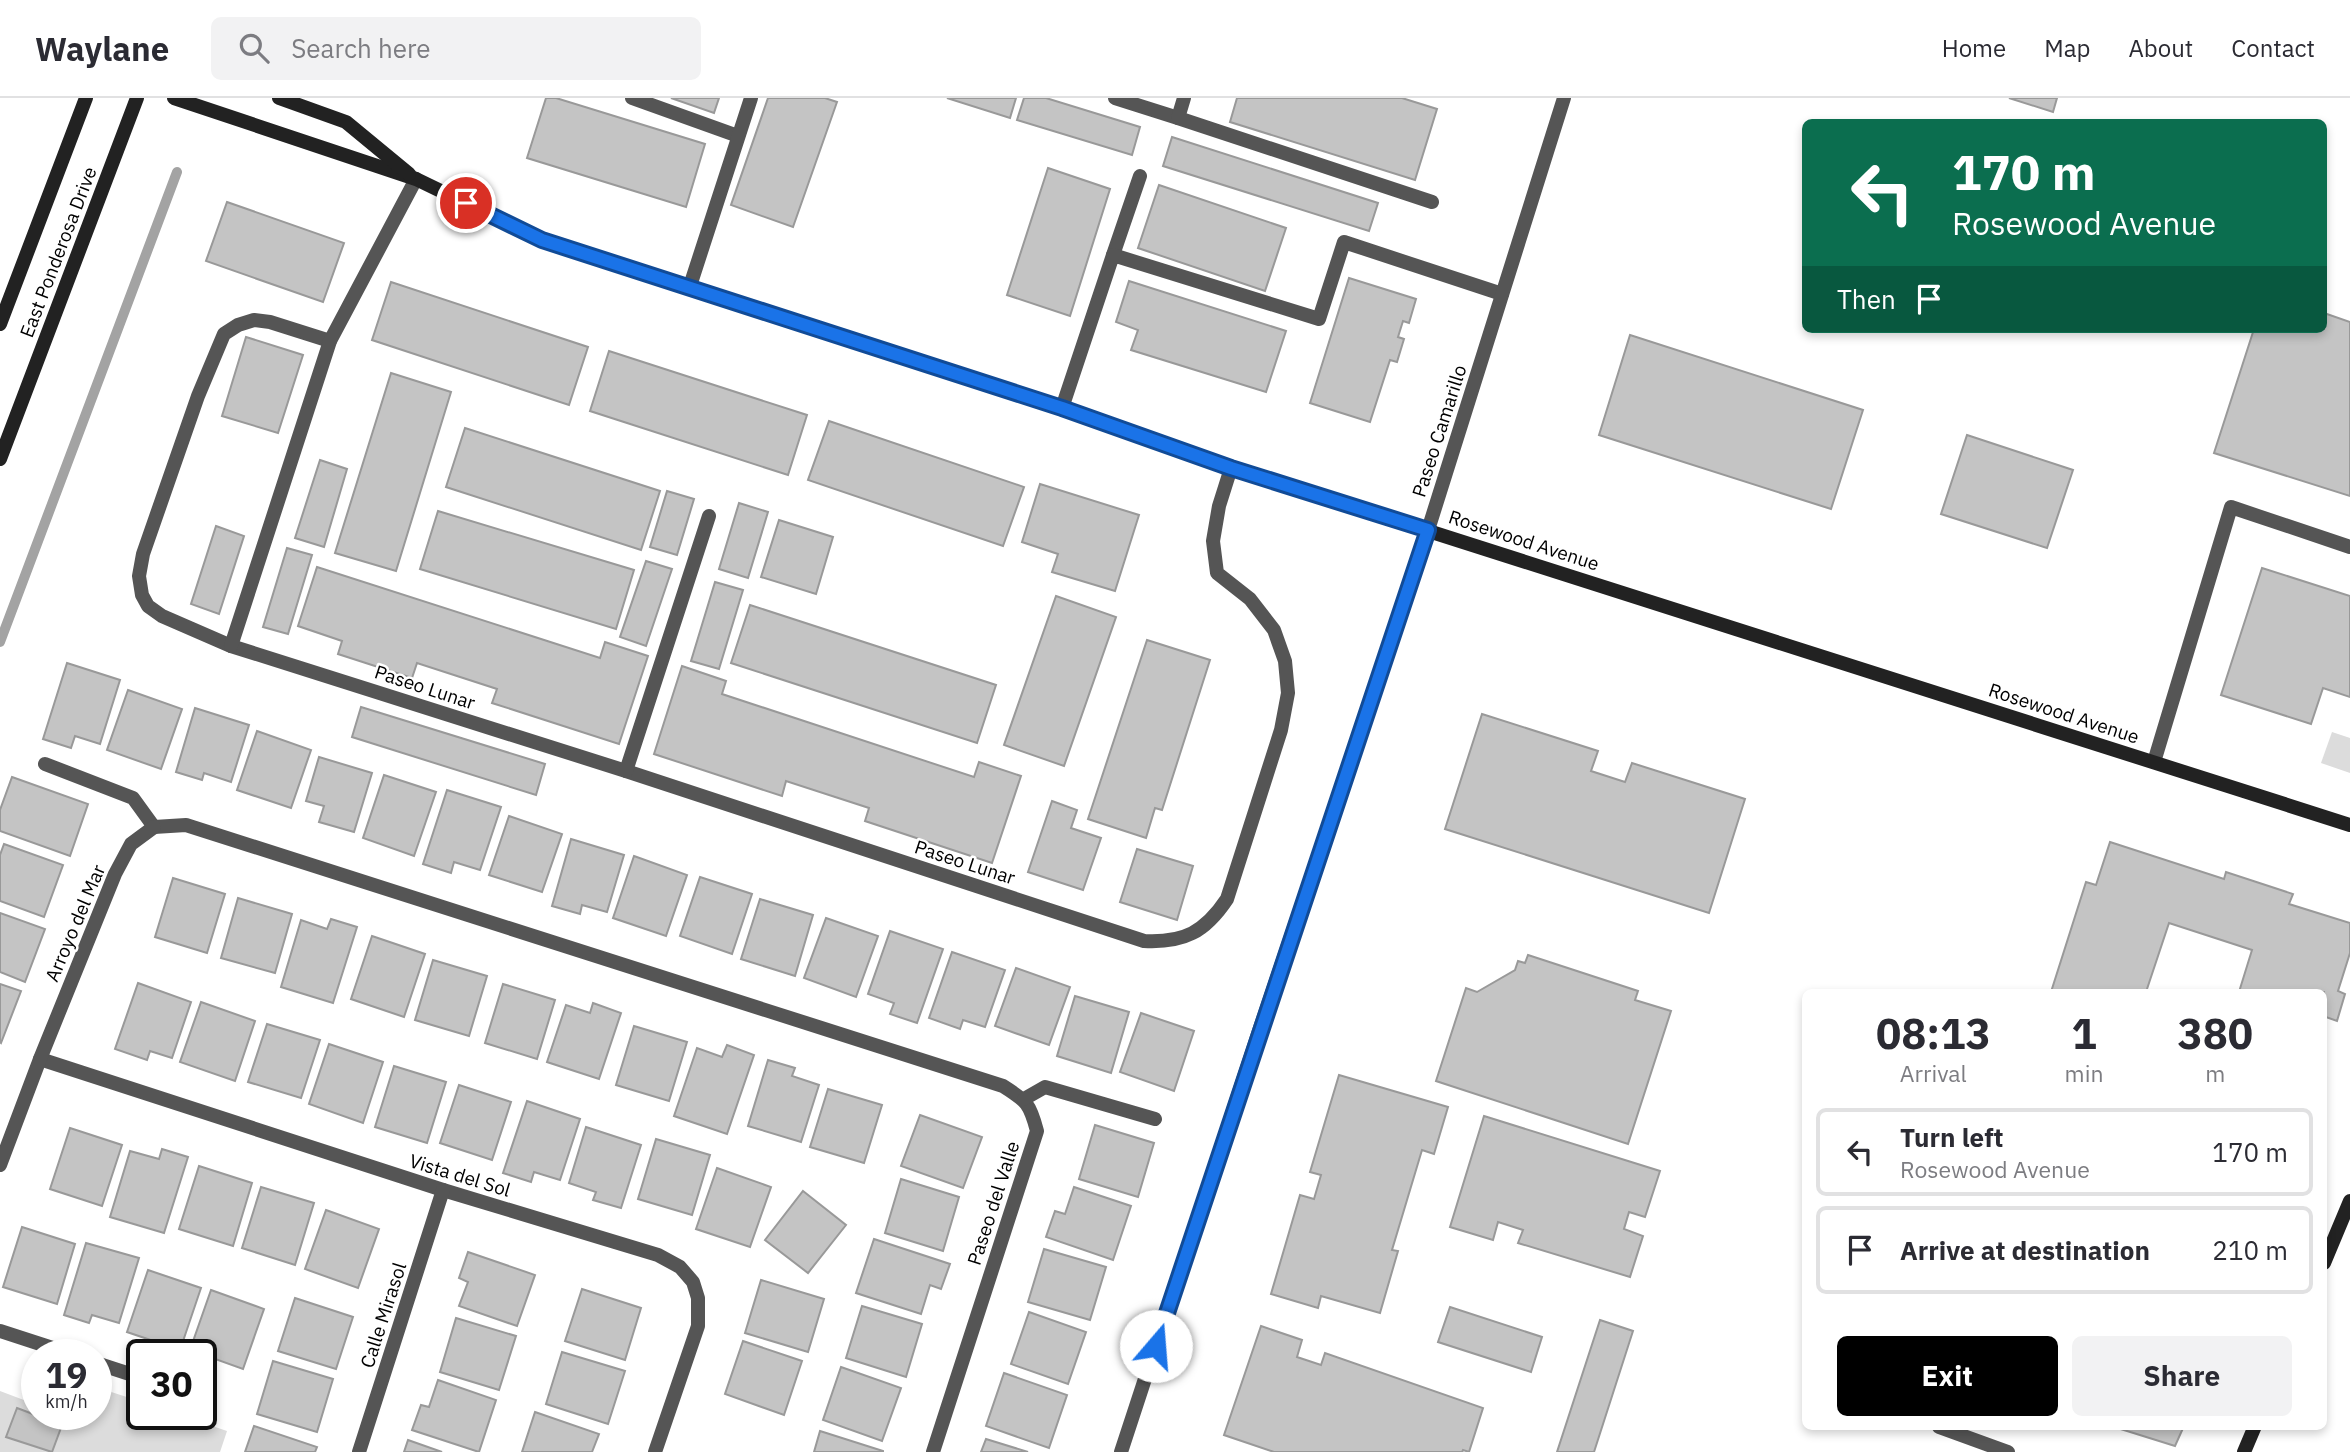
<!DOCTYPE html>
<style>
:root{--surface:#fff;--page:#f2f2f3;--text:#2b2b33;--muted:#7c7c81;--line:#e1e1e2;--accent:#000}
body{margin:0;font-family:"IBM Plex Sans",sans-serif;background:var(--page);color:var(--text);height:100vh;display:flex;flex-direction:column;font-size:26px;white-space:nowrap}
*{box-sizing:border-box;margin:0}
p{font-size:23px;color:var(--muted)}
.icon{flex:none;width:38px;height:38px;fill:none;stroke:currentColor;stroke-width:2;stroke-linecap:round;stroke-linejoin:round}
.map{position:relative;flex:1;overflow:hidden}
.side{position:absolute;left:1802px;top:891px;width:525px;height:441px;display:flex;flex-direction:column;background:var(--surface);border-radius:10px;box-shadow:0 4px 10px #0003}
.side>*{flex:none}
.banner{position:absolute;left:1802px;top:21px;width:525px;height:214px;border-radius:10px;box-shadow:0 4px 10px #0003;background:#0b6e4f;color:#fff;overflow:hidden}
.speed{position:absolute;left:21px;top:1241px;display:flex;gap:14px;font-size:35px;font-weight:700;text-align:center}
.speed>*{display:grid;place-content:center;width:91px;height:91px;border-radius:50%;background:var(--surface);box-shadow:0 4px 10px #0003;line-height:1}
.speed small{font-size:18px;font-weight:400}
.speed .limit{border:4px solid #111;border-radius:10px;background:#fff;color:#111}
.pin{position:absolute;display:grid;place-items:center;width:60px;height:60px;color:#fff;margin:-30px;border:4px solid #fff;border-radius:50%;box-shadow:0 2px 7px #0007}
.me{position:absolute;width:77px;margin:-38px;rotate:18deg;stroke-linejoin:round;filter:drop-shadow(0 0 5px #0008)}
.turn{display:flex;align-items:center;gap:24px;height:147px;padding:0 35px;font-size:32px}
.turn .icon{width:91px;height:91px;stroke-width:2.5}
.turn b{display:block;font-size:49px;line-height:60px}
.then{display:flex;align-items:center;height:66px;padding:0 35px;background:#0003;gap:14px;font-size:26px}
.eta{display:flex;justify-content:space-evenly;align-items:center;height:119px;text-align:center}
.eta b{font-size:42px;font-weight:800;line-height:49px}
.cta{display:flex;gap:14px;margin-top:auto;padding:14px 35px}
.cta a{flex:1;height:80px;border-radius:10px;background:var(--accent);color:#fff;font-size:28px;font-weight:800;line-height:80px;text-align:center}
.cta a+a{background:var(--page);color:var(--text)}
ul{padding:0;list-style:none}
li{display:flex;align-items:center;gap:21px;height:88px;margin:0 14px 10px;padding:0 21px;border:4px solid var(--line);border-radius:10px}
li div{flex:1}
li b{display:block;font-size:26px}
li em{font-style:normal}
header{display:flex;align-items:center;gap:42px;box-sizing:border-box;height:98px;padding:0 35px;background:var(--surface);border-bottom:2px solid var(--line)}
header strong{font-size:33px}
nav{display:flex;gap:38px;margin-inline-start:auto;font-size:24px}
.search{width:490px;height:63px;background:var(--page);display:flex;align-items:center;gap:18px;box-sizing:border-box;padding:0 24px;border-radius:10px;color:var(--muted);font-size:26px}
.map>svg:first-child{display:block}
</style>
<header>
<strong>Waylane</strong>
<div class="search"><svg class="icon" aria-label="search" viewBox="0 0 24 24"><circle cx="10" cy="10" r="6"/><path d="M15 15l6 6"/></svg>Search here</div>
<nav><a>Home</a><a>Map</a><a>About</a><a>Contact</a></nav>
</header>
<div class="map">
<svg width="2350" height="1354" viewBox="0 0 2350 1354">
<rect width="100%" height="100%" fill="#fff"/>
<g fill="#dcdcdc">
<path d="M 2332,634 L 2350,640 L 2350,675 L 2321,665 Z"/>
<path d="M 96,1289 L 142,1304 L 142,1316 L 177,1316 L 227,1333 L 220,1354 L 0,1354 L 0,1293 L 37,1307 L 37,1316 L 96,1316 Z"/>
</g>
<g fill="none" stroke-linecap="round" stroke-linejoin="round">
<path stroke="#a3a3a3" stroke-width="10" d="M 0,544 L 177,74"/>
</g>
<g fill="#c4c4c4" stroke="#999" stroke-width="2">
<path d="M 546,0 L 556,0 L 705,46 L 686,109 L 527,60 Z"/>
<path d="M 671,0 L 719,0 L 714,15 Z"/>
<path d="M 768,0 L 825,0 L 837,4 L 793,129 L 731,107 Z"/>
<path d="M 947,0 L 1016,0 L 1010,20 Z"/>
<path d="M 1024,0 L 1046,0 L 1140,29 L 1132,57 L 1017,22 Z"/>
<path d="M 1237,0 L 1402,0 L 1437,11 L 1415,82 L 1230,24 Z"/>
<path d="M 2009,0 L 2057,0 L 2053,14 Z"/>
<path d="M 1172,39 L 1378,105 L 1369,133 L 1163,68 Z"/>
<path d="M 1048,70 L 1110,91 L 1070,218 L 1007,197 Z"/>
<path d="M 1159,87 L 1286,130 L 1265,193 L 1138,150 Z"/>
<path d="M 227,104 L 344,145 L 323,204 L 206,163 Z"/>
<path d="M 1349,180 L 1416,201 L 1409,225 L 1403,223 L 1398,239 L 1404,241 L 1397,264 L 1390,262 L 1370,324 L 1310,305 Z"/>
<path d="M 1129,183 L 1286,233 L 1266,294 L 1131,252 L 1138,232 L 1116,224 Z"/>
<path d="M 391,184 L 588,249 L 569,307 L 372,242 Z"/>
<path d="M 2324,215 L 2350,224 L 2350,398 L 2214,355 L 2254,231 L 2324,231 Z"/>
<path d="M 1630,237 L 1863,312 L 1831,411 L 1599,337 Z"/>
<path d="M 246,239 L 303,257 L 278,335 L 222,318 Z"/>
<path d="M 609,253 L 807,317 L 788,377 L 590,313 Z"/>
<path d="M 391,275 L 451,294 L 396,473 L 335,455 Z"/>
<path d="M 829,323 L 1024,389 L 1003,448 L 808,382 Z"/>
<path d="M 465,330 L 660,393 L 641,452 L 446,389 Z"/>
<path d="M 1967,337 L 2073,372 L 2047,450 L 1941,416 Z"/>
<path d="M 320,362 L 347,371 L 324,449 L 295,440 Z"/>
<path d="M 1040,386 L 1139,417 L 1115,493 L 1052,474 L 1058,456 L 1022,444 Z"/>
<path d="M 667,393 L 694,401 L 677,457 L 650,449 Z"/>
<path d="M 739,405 L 768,414 L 748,480 L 719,471 Z"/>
<path d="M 438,413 L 634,472 L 616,531 L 420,471 Z"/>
<path d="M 779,422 L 833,439 L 816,496 L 761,479 Z"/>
<path d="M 216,428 L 244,438 L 219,516 L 191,506 Z"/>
<path d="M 287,450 L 312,457 L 288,536 L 263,529 Z"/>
<path d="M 646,463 L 672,471 L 646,548 L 620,539 Z"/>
<path d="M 317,469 L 600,560 L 605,544 L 648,558 L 619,646 L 492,605 L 497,591 L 417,565 L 412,580 L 338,556 L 342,543 L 298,528 Z"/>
<path d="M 2262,470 L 2350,498 L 2350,599 L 2323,590 L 2311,626 L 2221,597 Z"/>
<path d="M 715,484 L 743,492 L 719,571 L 691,563 Z"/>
<path d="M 1056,498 L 1116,519 L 1064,668 L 1004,647 Z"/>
<path d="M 750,507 L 996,587 L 977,645 L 731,565 Z"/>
<path d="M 1147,542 L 1210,562 L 1162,712 L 1155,710 L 1146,740 L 1088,721 Z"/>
<path d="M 67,565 L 120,582 L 100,646 L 75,638 L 71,650 L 43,641 Z"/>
<path d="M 682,568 L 726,583 L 722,596 L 974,679 L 979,664 L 1021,678 L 992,765 L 865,723 L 869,710 L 786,683 L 782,698 L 654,656 Z"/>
<path d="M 128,592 L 182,611 L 161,671 L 107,652 Z"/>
<path d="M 361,609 L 545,666 L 536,697 L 352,639 Z"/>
<path d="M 195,610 L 249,627 L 231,684 L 204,675 L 202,682 L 176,674 Z"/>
<path d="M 1482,616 L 1598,653 L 1591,673 L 1625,684 L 1632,665 L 1745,701 L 1709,815 L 1445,731 Z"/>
<path d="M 257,633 L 311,652 L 291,710 L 237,692 Z"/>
<path d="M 319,659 L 372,675 L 354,734 L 319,724 L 324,708 L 306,703 Z"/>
<path d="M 384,677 L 436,694 L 414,758 L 363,740 Z"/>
<path d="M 12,679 L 88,706 L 70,758 L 0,733 L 0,712 Z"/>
<path d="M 447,692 L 501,709 L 480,772 L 454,764 L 451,775 L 423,766 Z"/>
<path d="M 1052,703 L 1077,712 L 1071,730 L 1101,740 L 1083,792 L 1028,774 Z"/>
<path d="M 509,718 L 562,736 L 542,794 L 489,777 Z"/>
<path d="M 571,741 L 624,757 L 607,814 L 582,807 L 580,816 L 552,808 Z"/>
<path d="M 2110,744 L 2224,781 L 2226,774 L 2293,796 L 2289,806 L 2350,825 L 2350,855 L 2338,893 L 2345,896 L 2337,923 L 2326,919 L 2324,924 L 2324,894 L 2239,894 L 2252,852 L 2169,825 L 2146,894 L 2051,894 L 2086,784 L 2096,787 Z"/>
<path d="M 4,746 L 63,767 L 44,819 L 0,803 L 0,757 Z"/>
<path d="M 1137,751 L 1193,768 L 1177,822 L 1120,804 Z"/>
<path d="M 634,758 L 687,777 L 666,838 L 613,820 Z"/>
<path d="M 700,779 L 752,796 L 732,856 L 680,838 Z"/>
<path d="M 173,780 L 225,796 L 207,855 L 155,839 Z"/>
<path d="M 238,800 L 292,816 L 275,875 L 221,860 Z"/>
<path d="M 760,801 L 813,817 L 795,878 L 741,861 Z"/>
<path d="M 0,815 L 45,831 L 25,884 L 0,874 Z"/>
<path d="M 826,820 L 878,838 L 856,899 L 804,880 Z"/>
<path d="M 331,821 L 357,829 L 333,905 L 281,889 L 301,822 L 327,831 Z"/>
<path d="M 890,833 L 943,851 L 917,925 L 890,916 L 894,905 L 868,896 Z"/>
<path d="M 372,838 L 425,856 L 404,919 L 351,901 Z"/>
<path d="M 952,854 L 1005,872 L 985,929 L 963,922 L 960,931 L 929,920 Z"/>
<path d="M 1528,857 L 1638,893 L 1635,902 L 1671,913 L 1628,1046 L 1436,983 L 1466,890 L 1477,894 L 1515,872 L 1518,863 L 1525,865 Z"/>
<path d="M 433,862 L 487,878 L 469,938 L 415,922 Z"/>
<path d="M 1016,870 L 1070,889 L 1049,947 L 995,928 Z"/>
<path d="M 138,885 L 191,904 L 172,960 L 150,953 L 147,962 L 115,951 Z"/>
<path d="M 0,886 L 21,893 L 1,945 L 0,944 Z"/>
<path d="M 503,886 L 555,902 L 537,961 L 485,945 Z"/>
<path d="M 1075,898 L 1129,914 L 1111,975 L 1057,958 Z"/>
<path d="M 201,904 L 255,923 L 235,983 L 180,964 Z"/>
<path d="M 593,905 L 621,915 L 599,981 L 547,964 L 566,907 L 590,915 Z"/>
<path d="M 1141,915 L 1194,933 L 1174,993 L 1120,974 Z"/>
<path d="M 267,926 L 320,942 L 301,1000 L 248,984 Z"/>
<path d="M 634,928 L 687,944 L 669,1003 L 616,987 Z"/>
<path d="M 329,946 L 383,964 L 363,1025 L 309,1006 Z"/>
<path d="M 727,947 L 754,957 L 727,1036 L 674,1018 L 697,950 L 722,959 Z"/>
<path d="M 768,962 L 795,970 L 792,978 L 819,987 L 801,1044 L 748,1028 Z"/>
<path d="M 394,968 L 446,984 L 427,1045 L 375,1029 Z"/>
<path d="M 1339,977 L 1448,1009 L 1434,1056 L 1422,1052 L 1392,1152 L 1398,1153 L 1380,1215 L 1321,1198 L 1318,1210 L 1271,1196 L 1300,1097 L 1314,1101 L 1321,1077 L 1310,1074 Z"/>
<path d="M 459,987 L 511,1004 L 492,1062 L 440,1045 Z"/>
<path d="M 828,991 L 882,1007 L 864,1065 L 810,1049 Z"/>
<path d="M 527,1003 L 580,1021 L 560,1082 L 534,1074 L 531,1084 L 503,1075 Z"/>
<path d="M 920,1017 L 982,1039 L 963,1090 L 901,1068 Z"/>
<path d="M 1484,1018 L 1660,1073 L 1645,1119 L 1629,1114 L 1624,1131 L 1643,1138 L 1630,1179 L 1518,1145 L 1523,1132 L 1498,1124 L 1493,1142 L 1450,1129 Z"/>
<path d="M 1095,1027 L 1154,1045 L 1138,1099 L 1079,1081 Z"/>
<path d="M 586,1029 L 641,1047 L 621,1110 L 593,1102 L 596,1094 L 569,1085 Z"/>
<path d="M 70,1030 L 122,1047 L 102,1108 L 50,1091 Z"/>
<path d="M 656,1041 L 710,1057 L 692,1117 L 638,1101 Z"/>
<path d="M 162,1051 L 188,1059 L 164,1135 L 110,1119 L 130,1053 L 159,1061 Z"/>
<path d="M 199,1068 L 252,1085 L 233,1148 L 179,1131 Z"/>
<path d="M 717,1070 L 771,1089 L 750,1149 L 696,1131 Z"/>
<path d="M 901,1081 L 959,1099 L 943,1153 L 885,1135 Z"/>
<path d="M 261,1089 L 314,1105 L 295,1167 L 242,1150 Z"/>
<path d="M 1074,1089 L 1131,1108 L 1113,1162 L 1046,1139 L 1055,1113 L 1065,1116 Z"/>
<path d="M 803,1093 L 846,1127 L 808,1175 L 765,1142 Z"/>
<path d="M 326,1112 L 379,1131 L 358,1190 L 305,1171 Z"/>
<path d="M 22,1129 L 75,1146 L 57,1206 L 3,1189 Z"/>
<path d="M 874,1141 L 950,1166 L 941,1191 L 930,1187 L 921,1216 L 856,1195 Z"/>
<path d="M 86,1145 L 139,1160 L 119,1225 L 92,1217 L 89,1225 L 64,1217 Z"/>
<path d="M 1044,1151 L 1106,1169 L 1090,1222 L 1028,1204 Z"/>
<path d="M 468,1154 L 535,1177 L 517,1228 L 459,1208 L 468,1184 L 459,1180 Z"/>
<path d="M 148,1172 L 201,1190 L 180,1252 L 127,1234 Z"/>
<path d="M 761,1182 L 824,1201 L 808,1254 L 745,1235 Z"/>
<path d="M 582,1191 L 641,1210 L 625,1262 L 565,1243 Z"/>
<path d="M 211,1192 L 264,1211 L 243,1271 L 190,1252 Z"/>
<path d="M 295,1200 L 353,1219 L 336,1271 L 278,1253 Z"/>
<path d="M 862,1208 L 922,1226 L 906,1279 L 846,1260 Z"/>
<path d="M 1450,1209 L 1542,1239 L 1531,1274 L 1438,1244 Z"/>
<path d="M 1029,1214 L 1086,1234 L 1068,1286 L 1011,1266 Z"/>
<path d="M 456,1220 L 516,1238 L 499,1292 L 440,1274 Z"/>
<path d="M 1600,1222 L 1633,1233 L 1594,1354 L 1557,1354 Z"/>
<path d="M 1261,1228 L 1302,1242 L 1297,1259 L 1321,1267 L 1325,1255 L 1483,1310 L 1469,1354 L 1463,1352 L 1462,1354 L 1274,1354 L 1224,1337 Z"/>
<path d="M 743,1243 L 802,1263 L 784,1317 L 725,1296 Z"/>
<path d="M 562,1254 L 625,1273 L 608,1326 L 546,1306 Z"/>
<path d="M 273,1263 L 333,1281 L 317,1334 L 257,1316 Z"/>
<path d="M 841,1269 L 901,1290 L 882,1343 L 823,1322 Z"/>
<path d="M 1004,1275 L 1067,1297 L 1049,1350 L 986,1328 Z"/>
<path d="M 438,1282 L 496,1302 L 479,1354 L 412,1332 L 421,1307 L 429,1309 Z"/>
<path d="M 17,1310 L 62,1327 L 52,1354 L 6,1339 Z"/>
<path d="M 535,1314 L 599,1336 L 592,1354 L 522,1354 Z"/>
<path d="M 254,1328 L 317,1349 L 315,1354 L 245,1354 Z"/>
<path d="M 2111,1328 L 2184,1328 L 2175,1348 Z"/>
<path d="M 820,1333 L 883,1353 L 883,1354 L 814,1354 Z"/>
<path d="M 986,1341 L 1028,1354 L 981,1354 Z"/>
<path d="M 408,1342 L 442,1354 L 404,1354 Z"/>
</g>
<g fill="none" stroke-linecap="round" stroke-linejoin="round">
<g stroke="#555" stroke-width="14">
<path d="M 632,0 L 738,38"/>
<path d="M 1115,0 L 1178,20"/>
<path d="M 1184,0 L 1178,20 L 1432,104"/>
<path d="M 1113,157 L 1140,78"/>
<path d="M 689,191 L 751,0"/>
<path d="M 330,243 L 270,224 L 254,222 L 238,227 L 224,236 L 198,298 L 143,456 L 139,478 L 142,497 L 148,508 L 162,518 L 231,548 L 626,673 L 1144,843 C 1184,845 1205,834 1227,801 L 1281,632 L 1288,595 L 1285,563 L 1274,532 L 1250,501 L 1217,475 L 1213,443 L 1219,408 L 1231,370"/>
<path d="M 1062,310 L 1113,157 L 1319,221 L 1344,144 L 1502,196"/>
<path d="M 231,548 L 330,243 L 416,81"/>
<path d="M 2154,664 L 2231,409 L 2350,449"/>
<path d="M 626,673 L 709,418"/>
<path d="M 1939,1329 L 2008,1354"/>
</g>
<g stroke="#555" stroke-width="14">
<path d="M 45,666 L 133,700 L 154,729"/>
<path d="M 154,729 L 186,727 L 1003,988 C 1027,1003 1030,1006 1037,1033 L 933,1354"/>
<path d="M 40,961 L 443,1092 L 658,1157 L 680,1169 L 693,1184 L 698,1200 L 698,1228 L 655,1354"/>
<path d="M 1024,1001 L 1045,989 L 1155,1021"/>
<path d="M 0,1067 L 40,961 L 115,776 L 131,746 L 154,729"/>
<path d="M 0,1233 L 71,1256"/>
<path d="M 96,1265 L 142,1280"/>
<path d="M 359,1354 L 443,1092"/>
<path d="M 1121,1354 L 1260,930 L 1428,432 L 1564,0"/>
</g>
<g stroke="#222" stroke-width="14">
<path d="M 174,0 L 416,81 L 542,142 L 1062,310 L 1231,370 L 2350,727"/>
<path d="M 279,0 L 346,24 L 409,76"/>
<path d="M 0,226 L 86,0"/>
<path d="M 0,361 L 137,0"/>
<path d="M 2324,1165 L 2350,1103"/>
<path d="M 2244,1354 L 2255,1328"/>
</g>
</g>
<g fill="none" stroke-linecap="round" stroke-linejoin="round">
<defs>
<path id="route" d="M 466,105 L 542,142 L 1062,310 L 1231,370 L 1428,432 L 1156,1248"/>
</defs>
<use href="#route" stroke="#114b97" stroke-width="18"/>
<use href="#route" stroke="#1a73e8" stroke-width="12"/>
</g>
<g text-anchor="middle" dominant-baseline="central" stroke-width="5" stroke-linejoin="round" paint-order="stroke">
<g font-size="19" fill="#000" stroke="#fff">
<text transform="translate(58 154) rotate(-69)">East Ponderosa Drive</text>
<text transform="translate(1439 333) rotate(-72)">Paseo Camarillo</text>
<text transform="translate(1524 442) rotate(18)">Rosewood Avenue</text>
<text transform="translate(425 589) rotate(18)">Paseo Lunar</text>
<text transform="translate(2064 615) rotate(18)">Rosewood Avenue</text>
<text transform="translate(965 764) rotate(18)">Paseo Lunar</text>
<text transform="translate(75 825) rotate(-67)">Arroyo del Mar</text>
<text transform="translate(460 1077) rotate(17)">Vista del Sol</text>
<text transform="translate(993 1105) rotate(-72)">Paseo del Valle</text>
<text transform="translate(383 1217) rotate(-72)">Calle Mirasol</text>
</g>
</g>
</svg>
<div class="speed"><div>19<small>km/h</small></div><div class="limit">30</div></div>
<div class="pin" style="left:466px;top:105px;background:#d93025"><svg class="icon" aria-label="arrive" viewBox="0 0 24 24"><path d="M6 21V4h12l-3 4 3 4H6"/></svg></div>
<svg class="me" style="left:1156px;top:1248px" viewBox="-20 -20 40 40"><circle r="19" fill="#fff"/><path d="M0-13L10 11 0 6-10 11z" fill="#1a73e8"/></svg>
<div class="banner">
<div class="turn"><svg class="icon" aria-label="left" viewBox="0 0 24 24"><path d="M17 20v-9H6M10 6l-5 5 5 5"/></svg><div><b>170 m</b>Rosewood Avenue</div></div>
<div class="then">Then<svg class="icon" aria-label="arrive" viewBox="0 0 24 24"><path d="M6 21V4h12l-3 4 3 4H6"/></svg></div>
</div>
<section class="side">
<div class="eta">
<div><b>08:13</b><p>Arrival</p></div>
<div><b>1</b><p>min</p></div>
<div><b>380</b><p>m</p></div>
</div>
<ul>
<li><svg class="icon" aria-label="left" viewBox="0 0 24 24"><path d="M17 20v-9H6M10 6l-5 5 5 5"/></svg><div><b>Turn left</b><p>Rosewood Avenue</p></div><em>170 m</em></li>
<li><svg class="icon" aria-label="arrive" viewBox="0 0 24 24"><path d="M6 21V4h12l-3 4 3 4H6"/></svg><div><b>Arrive at destination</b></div><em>210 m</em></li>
</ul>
<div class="cta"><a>Exit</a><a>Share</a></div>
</section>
</div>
